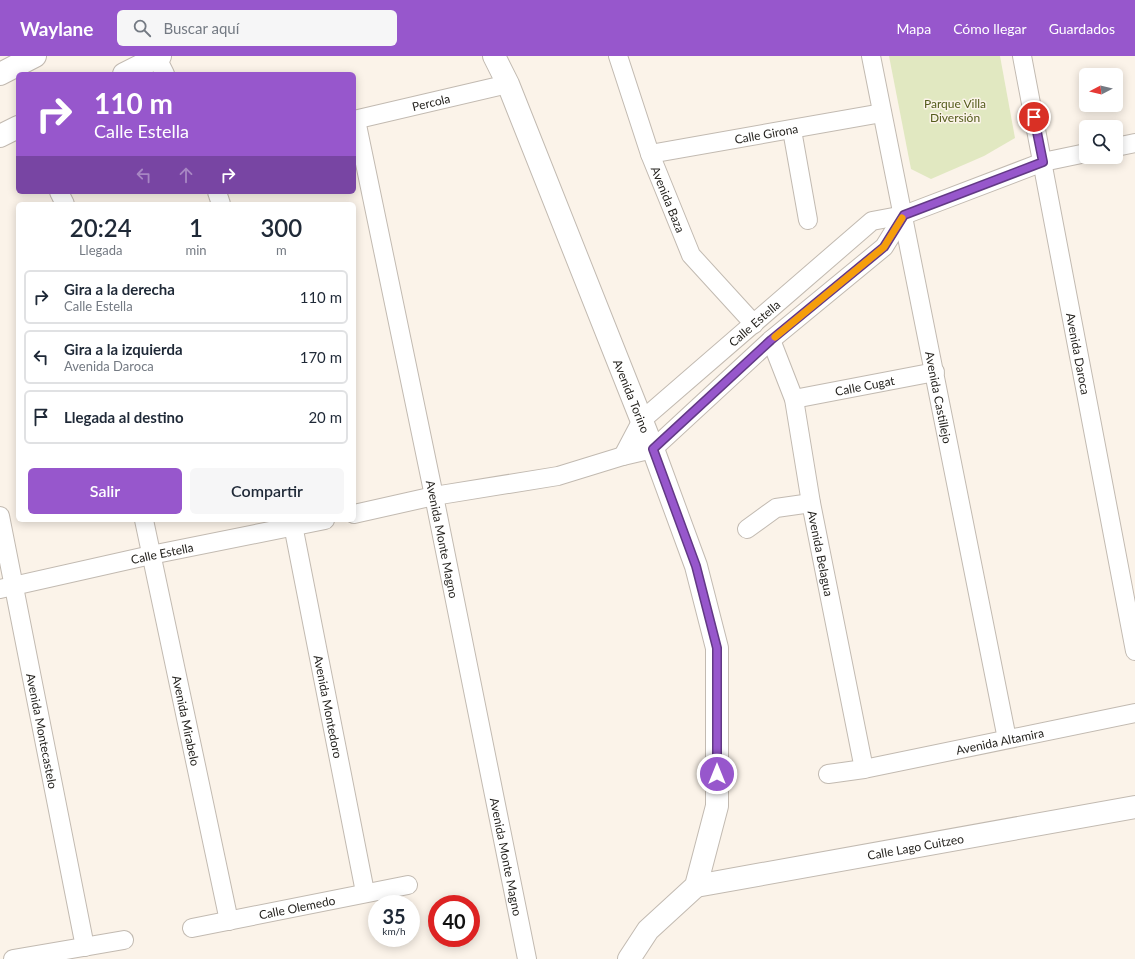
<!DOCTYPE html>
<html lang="es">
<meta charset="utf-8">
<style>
:root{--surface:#fff;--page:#f6f6f7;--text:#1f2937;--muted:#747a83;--line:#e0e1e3;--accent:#9757cc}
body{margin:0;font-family:Lato,sans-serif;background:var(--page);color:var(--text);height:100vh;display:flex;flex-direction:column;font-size:15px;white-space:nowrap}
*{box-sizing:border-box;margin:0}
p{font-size:13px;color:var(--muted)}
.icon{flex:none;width:22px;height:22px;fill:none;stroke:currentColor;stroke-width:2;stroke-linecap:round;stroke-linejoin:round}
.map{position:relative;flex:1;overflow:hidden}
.side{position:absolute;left:16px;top:146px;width:340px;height:320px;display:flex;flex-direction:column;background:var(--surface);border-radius:6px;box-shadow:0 2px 10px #0003}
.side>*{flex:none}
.banner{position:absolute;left:16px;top:16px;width:340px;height:122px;border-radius:6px;box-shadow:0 2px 10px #0003;background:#9757cc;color:#fff;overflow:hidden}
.needle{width:26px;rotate:263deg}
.tools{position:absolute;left:1079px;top:12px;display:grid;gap:8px}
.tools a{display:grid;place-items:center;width:44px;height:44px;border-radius:6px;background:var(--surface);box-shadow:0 2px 10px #0003;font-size:20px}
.speed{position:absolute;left:368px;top:839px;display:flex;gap:8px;font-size:20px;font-weight:700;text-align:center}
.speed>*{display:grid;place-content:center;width:52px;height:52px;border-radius:50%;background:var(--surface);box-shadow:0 2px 10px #0003;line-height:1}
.speed small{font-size:10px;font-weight:400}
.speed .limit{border:6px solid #d22;background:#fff;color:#111}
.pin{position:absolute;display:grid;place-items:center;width:34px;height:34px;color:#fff;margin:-17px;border:2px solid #fff;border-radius:50%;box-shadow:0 1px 4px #0007}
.me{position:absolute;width:44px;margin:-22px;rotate:0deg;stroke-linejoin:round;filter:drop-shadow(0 0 3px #0008)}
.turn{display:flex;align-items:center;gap:14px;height:84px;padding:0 12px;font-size:18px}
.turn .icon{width:52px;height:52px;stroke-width:2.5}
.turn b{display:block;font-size:28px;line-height:34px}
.lanes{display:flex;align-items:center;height:38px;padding:0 12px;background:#0003;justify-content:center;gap:20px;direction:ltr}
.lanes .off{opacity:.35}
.eta{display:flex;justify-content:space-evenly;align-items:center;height:68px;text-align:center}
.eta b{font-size:24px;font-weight:600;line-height:28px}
.primary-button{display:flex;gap:8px;margin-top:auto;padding:8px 12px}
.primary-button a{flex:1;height:46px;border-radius:6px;background:var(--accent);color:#fff;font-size:16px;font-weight:600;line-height:46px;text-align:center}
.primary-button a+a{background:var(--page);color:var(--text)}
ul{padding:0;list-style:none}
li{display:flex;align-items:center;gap:12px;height:54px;margin:0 8px 6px;padding:0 4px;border:2px solid var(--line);border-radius:6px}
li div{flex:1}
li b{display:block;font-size:15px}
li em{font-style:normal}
header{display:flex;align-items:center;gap:24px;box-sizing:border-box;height:56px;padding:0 20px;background:var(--accent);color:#fff}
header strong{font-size:19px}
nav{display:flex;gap:22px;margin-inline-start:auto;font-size:14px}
.search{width:280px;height:36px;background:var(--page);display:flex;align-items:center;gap:10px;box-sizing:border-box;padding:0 14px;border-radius:6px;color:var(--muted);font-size:15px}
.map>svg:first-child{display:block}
</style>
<header>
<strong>Waylane</strong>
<div class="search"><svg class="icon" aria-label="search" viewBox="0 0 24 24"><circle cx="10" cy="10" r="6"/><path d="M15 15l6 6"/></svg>Buscar aquí</div>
<nav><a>Mapa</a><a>Cómo llegar</a><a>Guardados</a></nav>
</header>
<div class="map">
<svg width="1135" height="903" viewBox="0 0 1135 903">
<rect width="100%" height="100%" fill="#fbf3e9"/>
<path fill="#e1e8c1" d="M 889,0 L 1000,0 L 1015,82 L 984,100 L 931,123 L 911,113 Z"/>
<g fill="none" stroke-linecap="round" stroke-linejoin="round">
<defs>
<g id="street">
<path id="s1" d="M 618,0 L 650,98 L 691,199 L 754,268"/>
<path id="s2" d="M 871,0 L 1007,683"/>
<path id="s3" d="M 1022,0 L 1135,595"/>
<path d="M 157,2 L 165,18"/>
<path id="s4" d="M 354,64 L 508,28"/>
<path id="s5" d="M 356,64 L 434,440 L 527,903"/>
<path d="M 792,74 L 808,164"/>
<path d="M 1116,91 L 1135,87"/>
<path id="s6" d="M 650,98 L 882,57"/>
<path d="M 59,136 L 65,148"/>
<path d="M 217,136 L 221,148"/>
<path id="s7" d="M 771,284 L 794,343 L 811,447 L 864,713"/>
<path id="s8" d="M 794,343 L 935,316"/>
<path id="s9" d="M 623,400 L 642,364 L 872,165 L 904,159 L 1043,106 L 1086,97"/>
<path d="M 354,458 L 434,440 L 558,420 L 623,400 L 653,393 L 771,284 L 884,191 L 904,159"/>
<path id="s10" d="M 0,460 L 85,891"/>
<path id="s11" d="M 144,464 L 229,865"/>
<path id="s12" d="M 292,464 L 365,836"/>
<path d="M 747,473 L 776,452 L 811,447"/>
<path id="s13" d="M 0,533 L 151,499 L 325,464"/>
<path id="s14" d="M 828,718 L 864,713 L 1135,657"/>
<path id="s15" d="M 192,872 L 408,829"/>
<path d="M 13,903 L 124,884"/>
</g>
<g id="secondary">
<path id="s16" d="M 494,0 L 508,28 L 653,393 L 696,510 L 717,592 L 717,750 L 696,830 L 648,874 L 629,903"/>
<path d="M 0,18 L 35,0"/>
<path d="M 124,18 L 160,0"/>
<path d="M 0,80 L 18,71"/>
<path id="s17" d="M 696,830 L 1135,751"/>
</g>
</defs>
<use href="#street" stroke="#c2bab1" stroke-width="20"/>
<use href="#secondary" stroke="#c2bab1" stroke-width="24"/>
<use href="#street" stroke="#fff" stroke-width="18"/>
<use href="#secondary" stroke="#fff" stroke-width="22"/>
</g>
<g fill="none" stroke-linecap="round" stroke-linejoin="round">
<defs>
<path id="route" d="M 717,718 L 717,592 L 696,510 L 653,393 L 771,284 L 884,191 L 904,159 L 1043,106 L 1034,61"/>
</defs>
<use href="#route" stroke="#623985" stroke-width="10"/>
<use href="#route" stroke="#9757cc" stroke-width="7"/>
<path stroke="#f59e0b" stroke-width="7" d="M 775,281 L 884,191 L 902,162"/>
</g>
<g text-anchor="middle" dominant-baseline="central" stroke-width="3" stroke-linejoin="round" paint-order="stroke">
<g font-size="12" fill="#211f1b" stroke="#fbf3e9">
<text stroke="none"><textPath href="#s4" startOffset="79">Percola</textPath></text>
<text stroke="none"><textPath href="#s6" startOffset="118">Calle Girona</textPath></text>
<text stroke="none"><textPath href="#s1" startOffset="152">Avenida Baza</textPath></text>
<text stroke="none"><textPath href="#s9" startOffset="189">Calle Estella</textPath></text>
<text stroke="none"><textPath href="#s3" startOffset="303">Avenida Daroca</textPath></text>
<text stroke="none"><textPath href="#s8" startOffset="72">Calle Cugat</textPath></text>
<text stroke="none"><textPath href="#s16" startOffset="367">Avenida Torino</textPath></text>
<text stroke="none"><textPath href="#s2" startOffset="348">Avenida Castillejo</textPath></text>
<text stroke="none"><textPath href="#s5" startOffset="428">Avenida Monte Magno</textPath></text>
<text stroke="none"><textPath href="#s7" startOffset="220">Avenida Belagua</textPath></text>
<text stroke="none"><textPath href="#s13" startOffset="166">Calle Estella</textPath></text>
<text stroke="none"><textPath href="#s12" startOffset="190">Avenida Montedoro</textPath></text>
<text stroke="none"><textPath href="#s11" startOffset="205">Avenida Mirabelo</textPath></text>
<text stroke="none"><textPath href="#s10" startOffset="219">Avenida Montecastelo</textPath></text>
<text stroke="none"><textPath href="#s14" startOffset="175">Avenida Altamira</textPath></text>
<text stroke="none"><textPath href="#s17" startOffset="223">Calle Lago Cuitzeo</textPath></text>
<text stroke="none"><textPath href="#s5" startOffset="752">Avenida Monte Magno</textPath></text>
<text stroke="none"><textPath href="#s15" startOffset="107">Calle Olemedo</textPath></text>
</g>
<g font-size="12" fill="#545c1c" stroke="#fbf3e9">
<text x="955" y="47">Parque Villa<tspan x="955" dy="14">Diversión</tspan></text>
</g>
</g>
</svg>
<div class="tools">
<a><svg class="needle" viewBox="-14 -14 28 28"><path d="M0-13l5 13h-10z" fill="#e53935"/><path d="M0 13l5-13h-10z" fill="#747a83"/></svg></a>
<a><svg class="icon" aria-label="search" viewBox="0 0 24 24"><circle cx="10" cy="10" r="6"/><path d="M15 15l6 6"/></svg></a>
</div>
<div class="speed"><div>35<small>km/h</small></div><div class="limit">40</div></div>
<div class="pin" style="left:1034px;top:61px;background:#d93025"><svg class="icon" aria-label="arrive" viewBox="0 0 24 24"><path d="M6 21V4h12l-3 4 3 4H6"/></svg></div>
<svg class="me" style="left:717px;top:718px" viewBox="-20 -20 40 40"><circle r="17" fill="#9757cc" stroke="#fff" stroke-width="3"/><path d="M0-11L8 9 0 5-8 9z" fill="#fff"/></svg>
<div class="banner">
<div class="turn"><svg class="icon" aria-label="right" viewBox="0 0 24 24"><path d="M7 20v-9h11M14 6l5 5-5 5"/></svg><div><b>110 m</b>Calle Estella</div></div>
<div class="lanes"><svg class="icon off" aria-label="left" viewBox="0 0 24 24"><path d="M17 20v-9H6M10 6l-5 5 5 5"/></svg><svg class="icon off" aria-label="ahead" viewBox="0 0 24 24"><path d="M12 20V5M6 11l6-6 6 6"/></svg><svg class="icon" aria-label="right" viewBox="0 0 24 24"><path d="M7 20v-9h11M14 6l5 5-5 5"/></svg></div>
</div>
<section class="side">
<div class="eta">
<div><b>20:24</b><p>Llegada</p></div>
<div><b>1</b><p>min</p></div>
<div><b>300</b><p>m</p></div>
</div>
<ul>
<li><svg class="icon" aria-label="right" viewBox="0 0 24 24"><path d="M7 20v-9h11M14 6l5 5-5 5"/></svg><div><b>Gira a la derecha</b><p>Calle Estella</p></div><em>110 m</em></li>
<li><svg class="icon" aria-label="left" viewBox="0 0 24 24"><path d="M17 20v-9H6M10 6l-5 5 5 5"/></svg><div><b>Gira a la izquierda</b><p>Avenida Daroca</p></div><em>170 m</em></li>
<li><svg class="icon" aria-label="arrive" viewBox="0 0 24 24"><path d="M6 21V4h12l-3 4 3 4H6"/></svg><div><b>Llegada al destino</b></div><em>20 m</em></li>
</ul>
<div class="primary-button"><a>Salir</a><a>Compartir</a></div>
</section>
</div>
